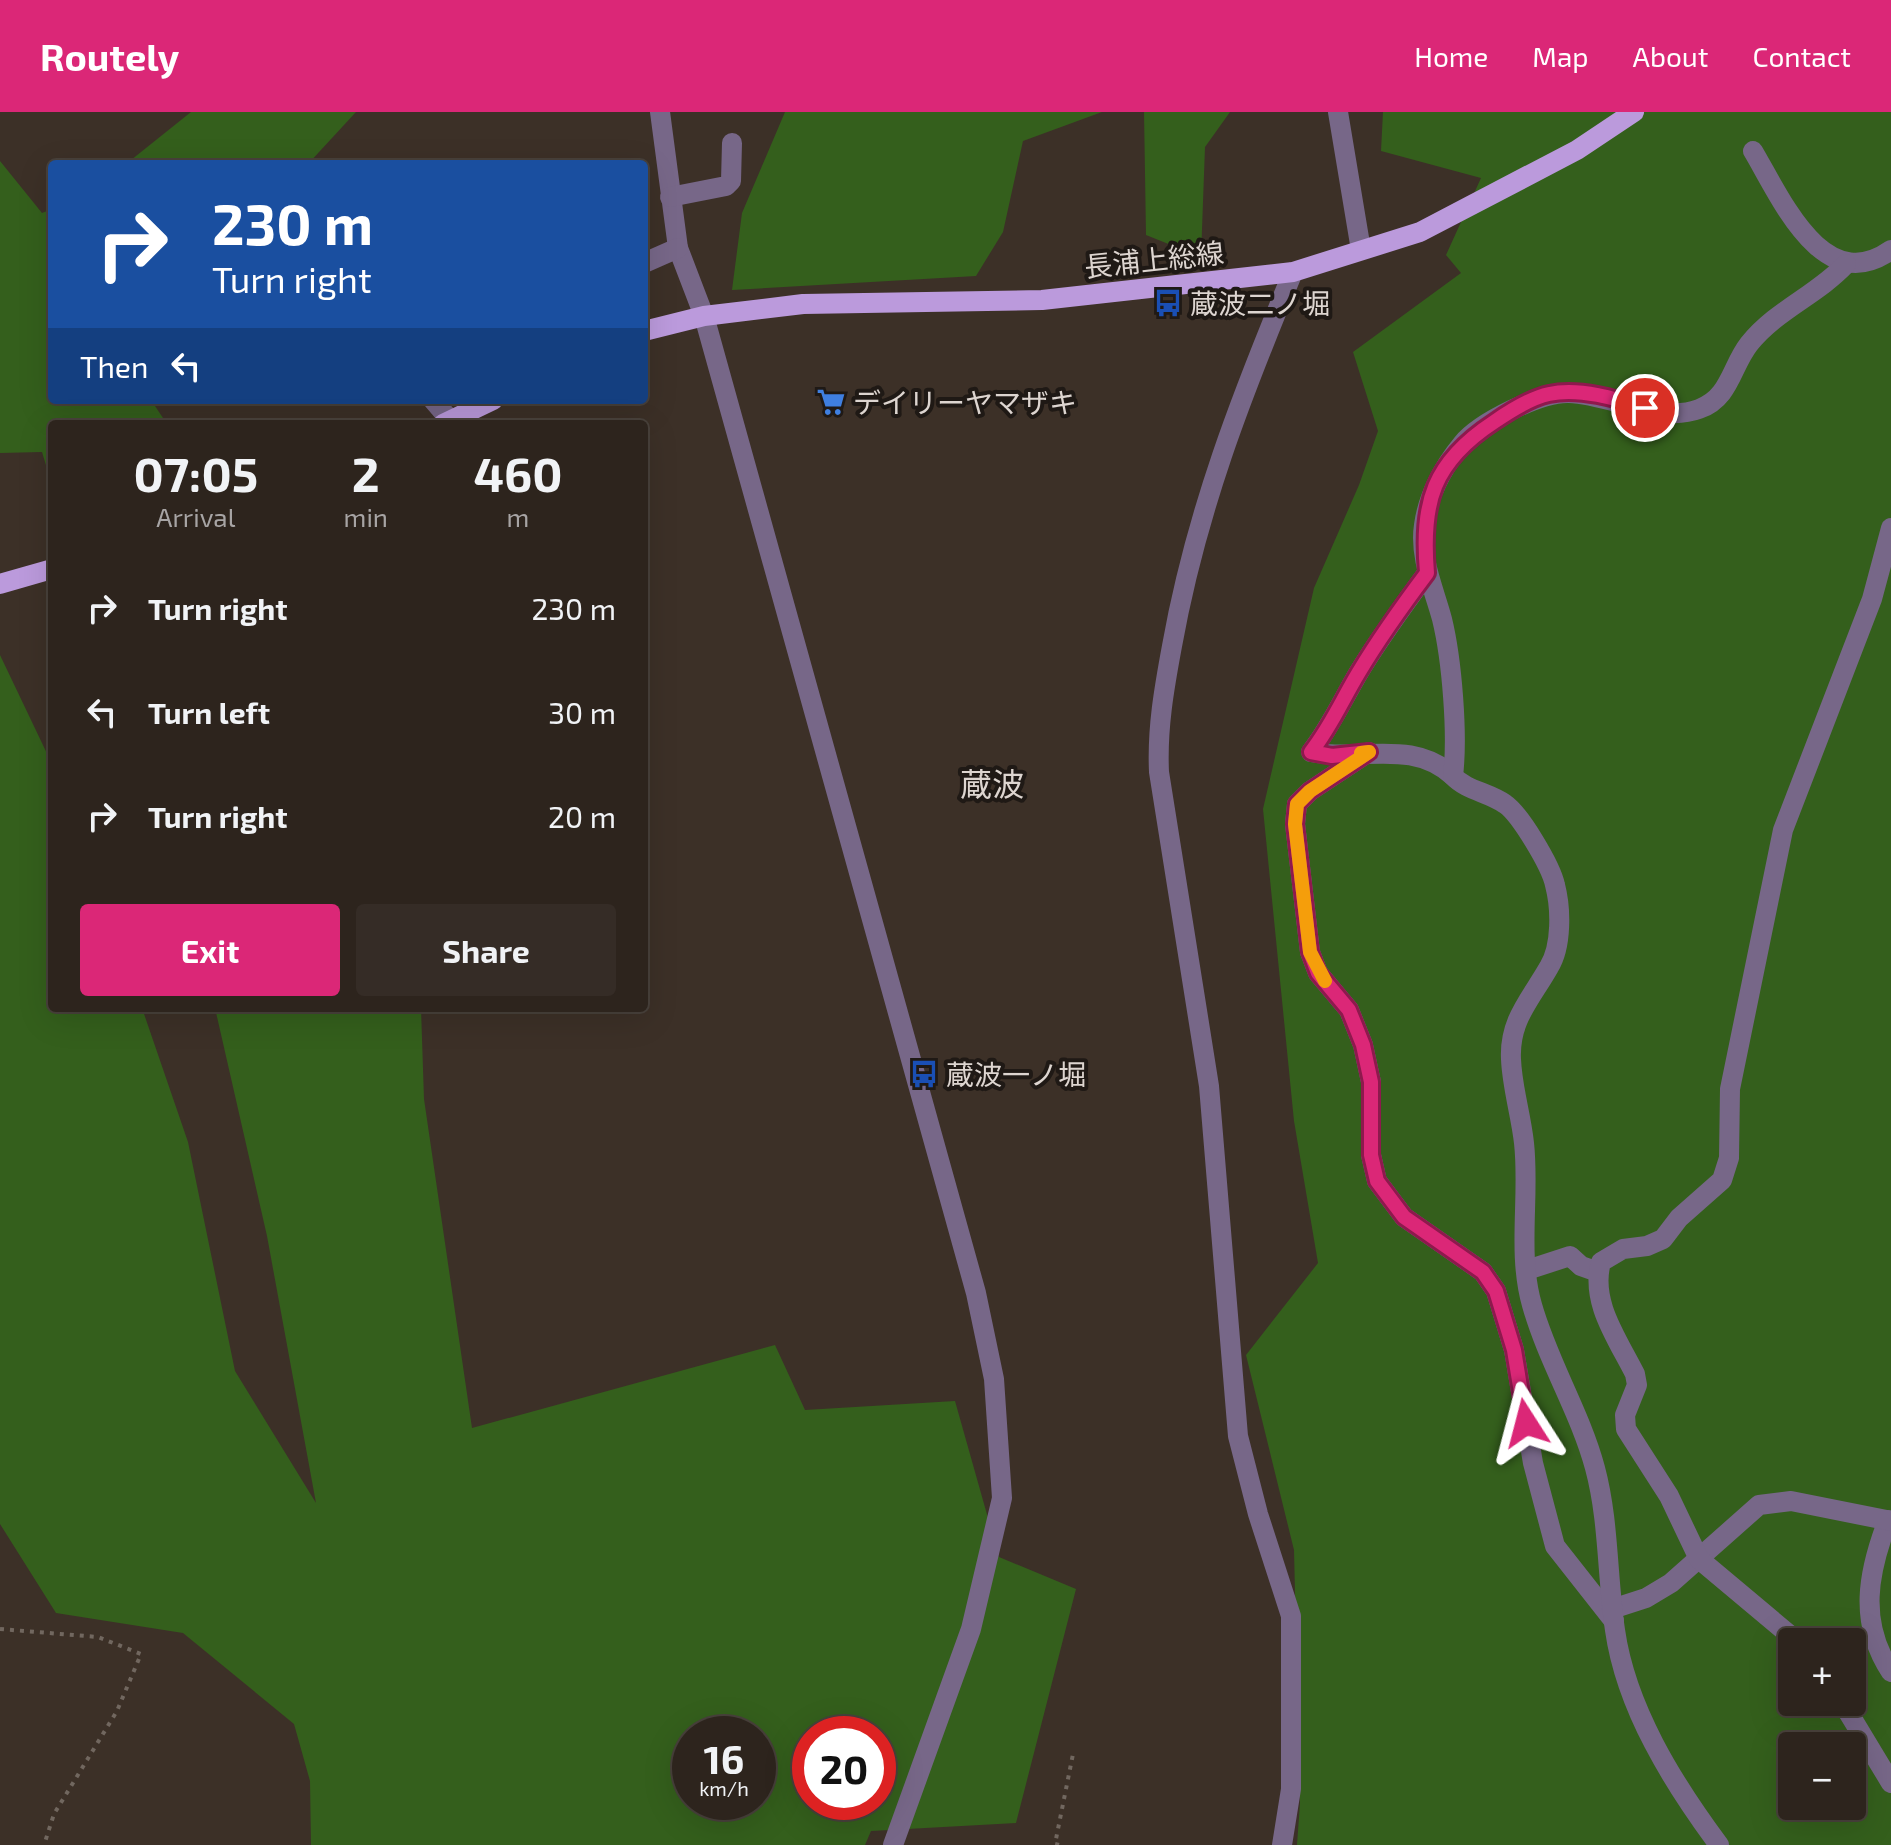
<!DOCTYPE html>
<meta charset="utf-8">
<style>
:root{--surface:#2d241d;--page:#352c26;--text:#f1f3f6;--muted:#a7a4a4;--line:#48413b;--accent:#db2777}
body{margin:0;font-family:"Exo 2","Noto Sans JP",sans-serif;background:var(--page);color:var(--text);height:100vh;display:flex;flex-direction:column;font-size:30px;white-space:nowrap}
*{box-sizing:border-box;margin:0}
p{font-size:26px;color:var(--muted)}
.icon{flex:none;width:44px;height:44px;fill:none;stroke:currentColor;stroke-width:2;stroke-linecap:round;stroke-linejoin:round}
.map{position:relative;flex:1;overflow:hidden}
.panel{position:absolute;left:48px;top:308px;width:600px;height:592px;display:flex;flex-direction:column;background:var(--surface);border-radius:8px;box-shadow:0 8px 32px #0002,0 0 0 2px var(--line)}
.panel>*{flex:none}
.hud{position:absolute;left:48px;top:48px;width:600px;height:244px;border-radius:8px;box-shadow:0 8px 32px #0002,0 0 0 2px var(--line);background:#1a4fa0;color:#fff;overflow:hidden}
.buttons{position:absolute;left:1778px;top:1516px;display:grid;gap:16px}
.buttons a{display:grid;place-items:center;width:88px;height:88px;border-radius:8px;background:var(--surface);box-shadow:0 8px 32px #0002,0 0 0 2px var(--line);font-size:40px}
.speed{position:absolute;left:672px;top:1604px;display:flex;gap:16px;font-size:40px;font-weight:700;text-align:center}
.speed>*{display:grid;place-content:center;width:104px;height:104px;border-radius:50%;background:var(--surface);box-shadow:0 8px 32px #0002,0 0 0 2px var(--line);line-height:1}
.speed small{font-size:20px;font-weight:400}
.speed .limit{border:12px solid #d22;background:#fff;color:#111}
.pin{position:absolute;display:grid;place-items:center;width:68px;height:68px;color:#fff;margin:-34px;border:4px solid #fff;border-radius:50%;box-shadow:0 2px 8px #0007}
.me{position:absolute;width:88px;margin:-44px;rotate:351deg;stroke-linejoin:round;filter:drop-shadow(0 0 6px #0008)}
.turn{display:flex;align-items:center;gap:28px;height:168px;padding:0 32px;font-size:36px}
.turn .icon{width:104px;height:104px;stroke-width:2.5}
.turn b{display:block;font-size:56px;line-height:68px}
.then{display:flex;align-items:center;height:76px;padding:0 32px;background:#0003;gap:16px;font-size:30px}
.eta{display:flex;justify-content:space-evenly;align-items:center;height:136px;text-align:center}
.eta b{font-size:48px;font-weight:700;line-height:56px}
.primary-button{display:flex;gap:16px;margin-top:auto;padding:16px 32px}
.primary-button a{flex:1;height:92px;border-radius:8px;background:var(--accent);color:#fff;font-size:32px;font-weight:700;line-height:92px;text-align:center}
.primary-button a+a{background:var(--page);color:var(--text)}
ul{padding:0;list-style:none}
li{display:flex;align-items:center;gap:24px;height:104px;padding:0 32px}
li div{flex:1}
li b{display:block;font-size:30px}
li em{font-style:normal}
header{display:flex;align-items:center;gap:48px;box-sizing:border-box;height:112px;padding:0 40px;background:var(--accent);color:#fff}
header strong{font-size:38px}
nav{display:flex;gap:44px;margin-inline-start:auto;font-size:28px}
.map>svg:first-child{display:block}
</style>
<header>
<strong>Routely</strong>
<nav><a>Home</a><a>Map</a><a>About</a><a>Contact</a></nav>
</header>
<div class="map">
<svg width="1891" height="1733" viewBox="0 0 1891 1733">
<rect width="100%" height="100%" fill="#3c3027"/>
<g fill="#345f1c" fill-rule="evenodd">
<path d="M 191,0 L 356,0 L 308,52 L 126,52 Z"/>
<path d="M 785,0 L 1102,0 L 1023,29 L 1003,120 L 976,164 L 732,178 L 742,101 Z"/>
<path d="M 1144,0 L 1230,0 L 1205,35 L 1201,145 L 1146,123 Z"/>
<path d="M 1383,0 L 1891,0 L 1891,1733 L 1297,1733 L 1300,1691 L 1294,1438 L 1246,1243 L 1318,1151 L 1294,1009 L 1263,697 L 1314,476 L 1359,373 L 1378,319 L 1353,240 L 1461,161 L 1446,143 L 1481,66 L 1381,39 ZM 1792,1530 L 1852,1530 L 1852,1590 L 1792,1590 ZM 1792,1634 L 1852,1634 L 1852,1694 L 1792,1694 Z"/>
<path d="M 0,49 L 42,101 L 52,97 L 52,288 L 151,288 L 167,312 L 52,312 L 52,373 L 42,340 L 0,341 Z"/>
<path d="M 0,543 L 52,652 L 52,896 L 142,896 L 188,1030 L 235,1259 L 316,1391 L 267,1124 L 215,896 L 421,896 L 424,987 L 472,1316 L 775,1233 L 805,1298 L 955,1289 L 999,1445 L 1076,1477 L 1016,1711 L 871,1719 L 865,1733 L 311,1733 L 310,1669 L 294,1612 L 183,1521 L 56,1501 L 0,1412 ZM 690,1622 L 758,1622 L 758,1690 L 690,1690 ZM 810,1622 L 878,1622 L 878,1690 L 810,1690 Z"/>
</g>
<g fill="none" stroke-linecap="round" stroke-linejoin="round">
<g stroke="#71675f" stroke-width="4" stroke-dasharray="4 6" stroke-linecap="butt">
<path d="M 0,1517 L 98,1525 L 141,1542 L 117,1599 L 54,1702 L 44,1733"/>
<path d="M 1059,1733 L 1055,1732 L 1073,1642"/>
</g>
<g stroke="#776788" stroke-width="20">
<path d="M 660,0 L 678,136 L 704,204 L 976,1181 L 994,1267 L 1002,1386 L 971,1517 L 893,1733"/>
<path d="M 1338,0 L 1361,138"/>
<path d="M 1753,39 C 1781,86 1823,186 1891,138"/>
<path d="M 670,85 L 726,74 L 731,69 L 732,31"/>
<path d="M 644,151 L 678,136"/>
<path d="M 433,288 L 451,309"/>
<path d="M 1427,461 C 1404,493 1380,525 1359,560 C 1343,587 1331,614 1311,640 C 1360,650 1412,626 1453,664"/>
<path d="M 1369,640 L 1310,679 L 1297,692 L 1295,712 L 1310,840 L 1318,861 L 1349,898 L 1363,933 L 1371,970 L 1371,1043 L 1377,1069 L 1404,1105 L 1483,1160 L 1496,1179 L 1514,1238 L 1533,1351 L 1555,1434 L 1614,1509"/>
<path d="M 1527,1158 L 1570,1144 L 1581,1154 L 1598,1160"/>
<path d="M 1888,1408 C 1868,1460 1858,1510 1891,1560"/>
<path d="M 1612,1497 L 1646,1486 L 1671,1471 L 1759,1393 L 1791,1389 L 1891,1409"/>
<path d="M 1798,1530 L 1699,1447 L 1669,1384 L 1626,1317 L 1625,1303 L 1637,1273 L 1635,1262 C 1617,1226 1590,1190 1601,1150 L 1623,1137 L 1647,1134 L 1663,1127 L 1679,1106 L 1722,1068 L 1729,1046 L 1730,977 L 1783,718 L 1872,487 L 1891,416"/>
<path d="M 1842,1590 L 1891,1671"/>
<path d="M 1282,1733 L 1291,1677 L 1291,1504 L 1258,1402 L 1238,1324 L 1209,974 L 1159,660 C 1157,617 1164,577 1172,534 C 1196,400 1241,285 1293,160"/>
<path d="M 1719,1733 C 1673,1671 1626,1596 1615,1518 C 1607,1464 1609,1408 1595,1356 C 1580,1300 1548,1250 1532,1193 C 1517,1141 1530,1084 1524,1031 C 1521,1003 1512,975 1511,947 C 1509,908 1531,887 1549,855 C 1562,834 1561,796 1555,773 C 1551,754 1520,702 1505,692 C 1488,680 1467,679 1453,664 C 1458,623 1452,548 1442,507 C 1434,477 1419,445 1424,413 C 1428,384 1443,355 1462,332 C 1480,310 1541,280 1569,281 C 1610,282 1659,312 1699,297 C 1730,286 1731,255 1749,232 C 1776,198 1817,183 1846,152"/>
</g>
<g stroke="#bb9adc" stroke-width="20">
<path d="M 644,219 L 704,204 L 803,192 L 1042,188 L 1293,160 L 1420,120 L 1577,38 L 1634,0"/>
<path d="M 443,312 L 493,288"/>
<path d="M 0,472 L 52,457"/>
</g>
</g>
<g fill="none" stroke-linecap="round" stroke-linejoin="round">
<defs>
<path id="route" d="M 1526,1311 L 1514,1238 L 1496,1179 L 1483,1160 L 1404,1105 L 1377,1069 L 1371,1043 L 1371,970 L 1363,933 L 1349,898 L 1318,861 L 1310,840 L 1295,712 L 1297,692 L 1310,679 L 1369,640 L 1332,644 L 1311,640 C 1332,613 1342,588 1359,560 C 1380,525 1403,493 1427,461 C 1421,390 1433,350 1494,310 C 1510,299 1530,286 1549,282 C 1579,275 1617,287 1645,296"/>
</defs>
<use href="#route" stroke="#8e194d" stroke-width="20"/>
<use href="#route" stroke="#db2777" stroke-width="14"/>
<path stroke="#f59e0b" stroke-width="14" d="M 1325,869 L 1310,840 L 1295,712 L 1297,692 L 1310,679 L 1369,640 L 1361,641"/>
</g>
<defs>
<symbol id="bus-bare" viewBox="-9 -9 18 18"><path d="M-5-6H5V4H4V6H2V4H-2V6H-4V4H-5ZM-3.5-4V0h7V-4ZM-3.5 1.2v1.5H-2V1.2ZM2 1.2v1.5H3.5V1.2Z" fill="#1a4fb4" stroke="#1f1915" stroke-width="2.5" paint-order="stroke"/></symbol>
<symbol id="supermarket-bare" viewBox="-9 -9 18 18"><path d="M-6-5.5h2.5l.6 2H6L4.5 2H-2.5L-4.4-4H-6ZM-1.5 3.2a1.3 1.3 0 1 0 .1 0ZM3 3.2a1.3 1.3 0 1 0 .1 0Z" fill="#3f7fe0" stroke="#1f1915" stroke-width="2.5" paint-order="stroke"/></symbol>
</defs>
<g fill-rule="evenodd">
<use href="#bus-bare" x="1148" y="171" width="40" height="40"/>
<use href="#supermarket-bare" x="811" y="270" width="40" height="40"/>
<use href="#bus-bare" x="904" y="942" width="40" height="40"/>
</g>
<g text-anchor="middle" dominant-baseline="central" stroke-width="8" stroke-linejoin="round" paint-order="stroke">
<g font-size="28" fill="#ddd5d0" stroke="#1f1915">
<text transform="translate(1154 147) rotate(-6)">長浦上総線</text>
</g>
<g font-size="28" fill="#ddd5d0" stroke="#1f1915" text-anchor="start">
<text x="1190" y="191">蔵波二ノ堀</text>
<text x="853" y="290">デイリーヤマザキ</text>
<text x="946" y="962">蔵波一ノ堀</text>
</g>
<g font-size="32" fill="#ddd5d0" stroke="#1f1915">
<text x="992" y="671">蔵波</text>
</g>
</g>
</svg>
<div class="buttons">
<a>+</a>
<a>−</a>
</div>
<div class="speed"><div>16<small>km/h</small></div><div class="limit">20</div></div>
<div class="pin" style="left:1645px;top:296px;background:#d93025"><svg class="icon" aria-label="arrive" viewBox="0 0 24 24"><path d="M6 21V4h12l-3 4 3 4H6"/></svg></div>
<svg class="me" style="left:1526px;top:1311px" viewBox="-20 -20 40 40"><path d="M0-17L14 15 0 8-14 15z" fill="#db2777" stroke="#fff" stroke-width="4"/></svg>
<div class="hud">
<div class="turn"><svg class="icon" aria-label="right" viewBox="0 0 24 24"><path d="M7 20v-9h11M14 6l5 5-5 5"/></svg><div><b>230 m</b>Turn right</div></div>
<div class="then">Then<svg class="icon" aria-label="left" viewBox="0 0 24 24"><path d="M17 20v-9H6M10 6l-5 5 5 5"/></svg></div>
</div>
<section class="panel">
<div class="eta">
<div><b>07:05</b><p>Arrival</p></div>
<div><b>2</b><p>min</p></div>
<div><b>460</b><p>m</p></div>
</div>
<ul>
<li><svg class="icon" aria-label="right" viewBox="0 0 24 24"><path d="M7 20v-9h11M14 6l5 5-5 5"/></svg><div><b>Turn right</b></div><em>230 m</em></li>
<li><svg class="icon" aria-label="left" viewBox="0 0 24 24"><path d="M17 20v-9H6M10 6l-5 5 5 5"/></svg><div><b>Turn left</b></div><em>30 m</em></li>
<li><svg class="icon" aria-label="right" viewBox="0 0 24 24"><path d="M7 20v-9h11M14 6l5 5-5 5"/></svg><div><b>Turn right</b></div><em>20 m</em></li>
</ul>
<div class="primary-button"><a>Exit</a><a>Share</a></div>
</section>
</div>
